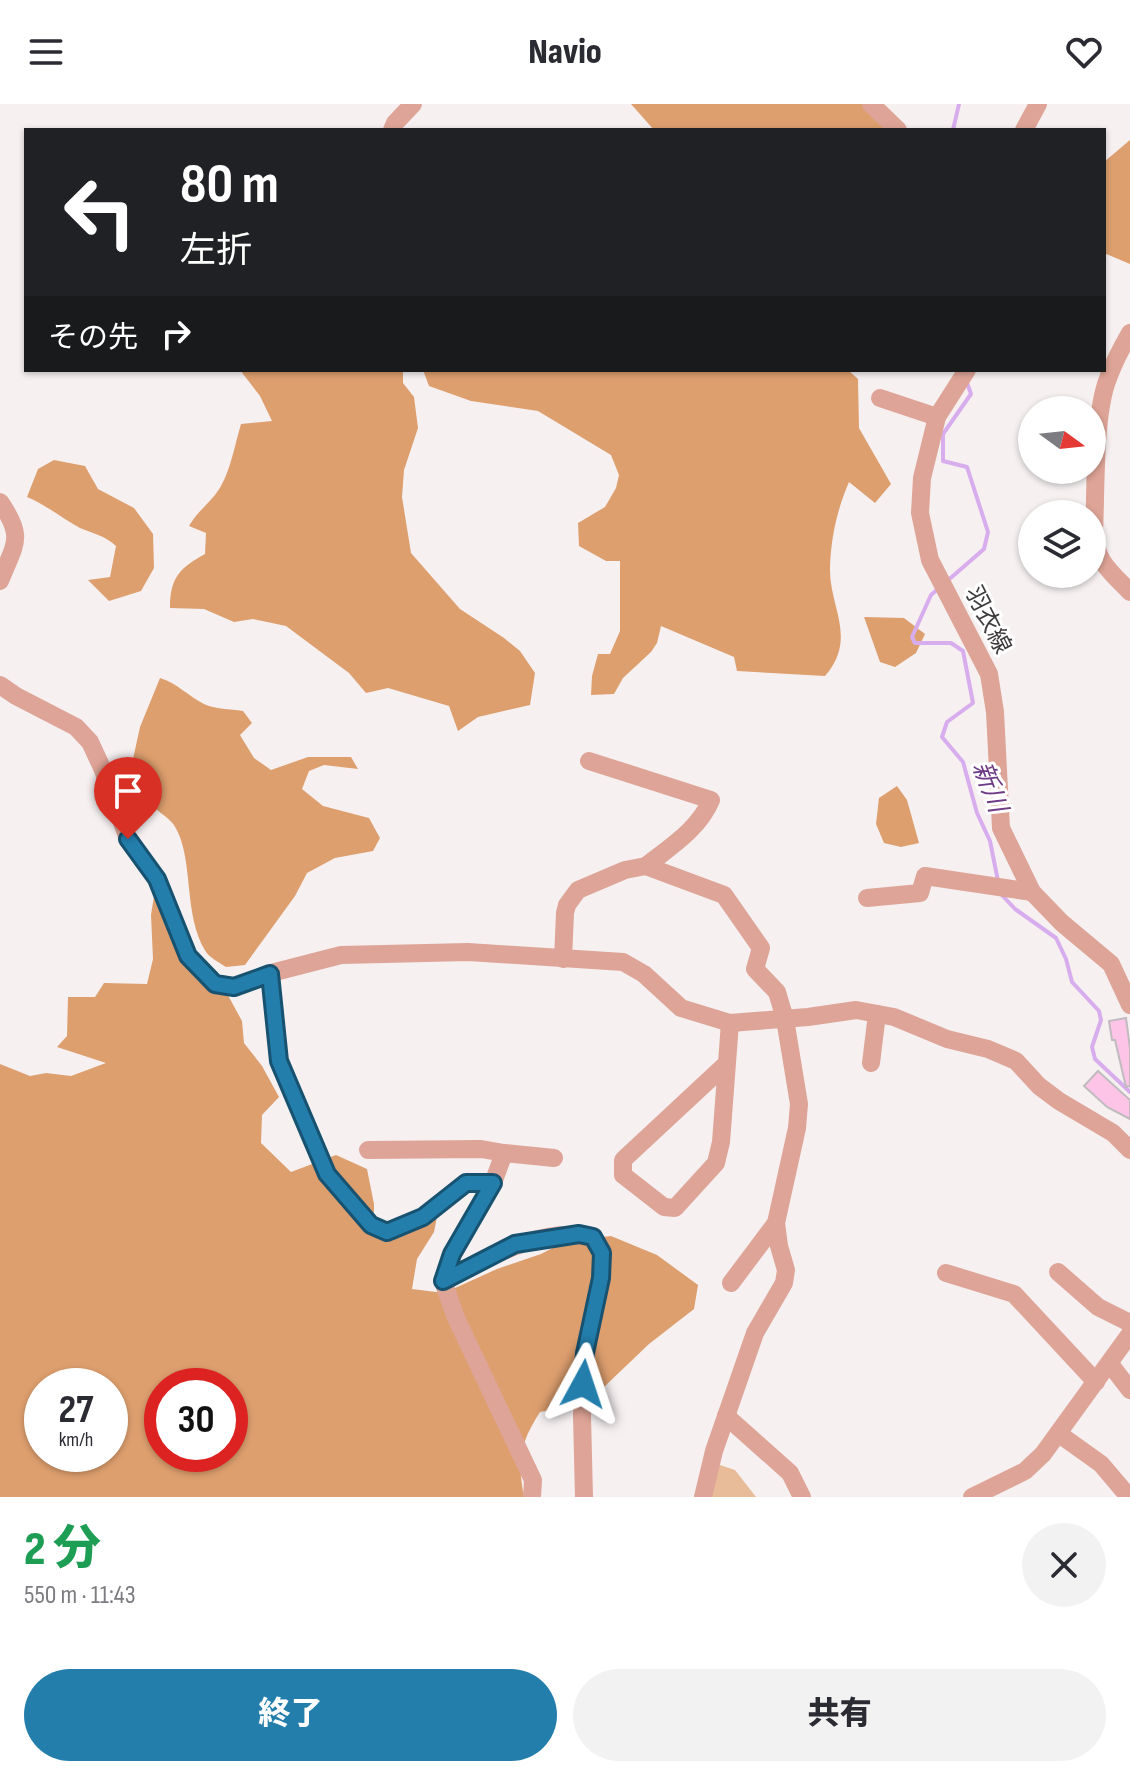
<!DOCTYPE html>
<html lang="ja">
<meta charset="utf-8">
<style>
:root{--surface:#fff;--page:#f2f2f3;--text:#2b2b33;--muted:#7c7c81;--accent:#237eac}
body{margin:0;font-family:"Sofia Sans Condensed","Noto Sans JP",sans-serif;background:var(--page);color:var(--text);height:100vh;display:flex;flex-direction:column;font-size:30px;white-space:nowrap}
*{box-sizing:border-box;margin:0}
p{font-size:26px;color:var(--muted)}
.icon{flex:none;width:44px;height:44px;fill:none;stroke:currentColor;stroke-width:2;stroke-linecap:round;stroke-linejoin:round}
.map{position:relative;height:1393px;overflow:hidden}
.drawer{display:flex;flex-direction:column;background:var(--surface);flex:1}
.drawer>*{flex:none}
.hud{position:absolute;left:24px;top:24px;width:1082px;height:244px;border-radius:0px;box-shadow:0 2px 6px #0004;background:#202124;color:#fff;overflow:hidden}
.needle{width:52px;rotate:105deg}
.fabs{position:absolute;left:1018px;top:292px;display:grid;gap:16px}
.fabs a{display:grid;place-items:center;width:88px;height:88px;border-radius:50%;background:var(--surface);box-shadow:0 2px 6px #0004;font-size:40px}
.speed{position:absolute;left:24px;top:1264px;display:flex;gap:16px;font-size:40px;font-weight:700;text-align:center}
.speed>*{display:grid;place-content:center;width:104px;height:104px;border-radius:50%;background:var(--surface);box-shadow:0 2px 6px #0004;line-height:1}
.speed small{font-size:20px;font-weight:400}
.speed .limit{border:12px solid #d22;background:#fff;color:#111}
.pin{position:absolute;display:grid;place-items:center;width:68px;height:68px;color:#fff;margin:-82px -34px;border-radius:50% 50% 50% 0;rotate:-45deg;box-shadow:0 0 8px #0007}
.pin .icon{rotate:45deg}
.me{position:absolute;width:88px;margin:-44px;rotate:5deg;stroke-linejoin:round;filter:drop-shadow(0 0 6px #0008)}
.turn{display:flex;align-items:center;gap:28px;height:168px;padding:0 24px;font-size:36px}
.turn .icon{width:104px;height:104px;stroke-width:2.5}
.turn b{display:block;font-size:56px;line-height:68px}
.then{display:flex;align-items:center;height:76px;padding:0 24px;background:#0003;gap:16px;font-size:30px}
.round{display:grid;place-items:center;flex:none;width:84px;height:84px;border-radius:42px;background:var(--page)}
.summary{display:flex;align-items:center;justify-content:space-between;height:136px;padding:0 24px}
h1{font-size:48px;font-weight:800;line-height:60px;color:#1e9e55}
.primary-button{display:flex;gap:16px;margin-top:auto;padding:16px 24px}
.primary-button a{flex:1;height:92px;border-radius:48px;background:var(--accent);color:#fff;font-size:32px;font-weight:800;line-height:92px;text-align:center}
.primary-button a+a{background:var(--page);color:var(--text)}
header{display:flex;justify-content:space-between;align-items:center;height:104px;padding:0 24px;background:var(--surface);font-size:36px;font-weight:800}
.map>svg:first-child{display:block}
</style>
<header><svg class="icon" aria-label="menu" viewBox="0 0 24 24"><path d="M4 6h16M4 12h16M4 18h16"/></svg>Navio<svg class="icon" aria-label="heart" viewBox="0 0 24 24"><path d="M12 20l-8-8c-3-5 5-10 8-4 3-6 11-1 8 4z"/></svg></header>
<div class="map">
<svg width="1130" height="1393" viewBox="0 0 1130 1393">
<rect width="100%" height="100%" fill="#f6f0f1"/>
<path fill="#e9bc99" d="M 717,1360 L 735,1366 L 756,1393 L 706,1393 Z"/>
<g fill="#de9f6e" fill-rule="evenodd">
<path d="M 631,0 L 862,0 L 887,26 L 654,26 Z"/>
<path d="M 1130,36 L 1130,160 L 1104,149 L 1104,58 Z"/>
<path d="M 240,266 L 403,266 L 403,279 L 414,293 L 418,324 L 404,366 L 402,393 L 411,449 L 460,505 L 504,534 L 520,547 L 535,569 L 530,601 L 478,613 L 458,627 L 449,602 L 388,584 L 366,589 L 349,569 L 286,522 L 253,515 L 234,518 L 204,505 L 170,504 C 170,473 180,464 205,450 L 206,429 L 189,422 C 198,406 212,398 221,382 C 231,364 235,340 241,320 L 272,317 L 260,292 Z"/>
<path d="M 423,266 L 848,266 L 858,275 L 859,324 L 891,380 L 875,399 L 849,378 C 837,406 831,433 830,464 C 829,503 858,534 825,572 L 737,567 L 734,553 L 661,522 L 657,539 L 651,548 L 623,574 L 614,590 L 591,591 L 592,572 L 598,550 L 610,550 L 620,527 L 620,457 L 606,457 L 579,442 L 578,419 L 605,403 L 616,384 L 619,371 L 611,351 L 538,307 L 471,297 L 429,282 Z"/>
<path d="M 54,356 L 85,362 L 98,385 L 134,404 L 153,430 L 154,464 L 141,487 L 109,497 L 88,476 L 110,473 L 116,442 C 104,431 94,430 80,424 C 62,414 46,401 27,393 L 38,365 Z"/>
<path d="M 864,513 L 904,514 L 925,530 L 916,549 L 895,563 L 880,558 Z"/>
<path d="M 160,574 C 177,579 188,592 204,600 C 215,605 230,605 243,607 L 252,619 L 240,631 L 254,654 L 271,666 L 308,653 L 351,653 L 358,665 L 324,661 L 309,667 L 302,685 L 323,702 L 369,714 L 380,734 L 373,747 L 335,754 L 307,769 L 295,792 L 245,861 L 226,863 C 220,859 210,854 206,848 C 182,810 195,754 174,721 C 168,712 139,694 129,686 L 133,655 L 140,623 Z"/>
<path d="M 897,682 L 907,696 L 919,739 L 901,743 L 884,739 L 876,720 L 879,694 Z"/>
<path d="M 154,792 C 163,807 173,822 179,838 C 191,866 188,881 224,884 L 242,917 L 244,939 L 262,962 L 279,993 L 262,1011 L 261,1039 L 291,1068 L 336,1051 L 367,1065 L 374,1100 L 374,1119 L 408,1123 L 438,1108 L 434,1128 L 417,1155 L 412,1185 L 444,1189 L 497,1165 L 541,1150 L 566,1137 L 611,1132 L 657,1151 L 698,1181 L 694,1205 L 649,1240 L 605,1282 L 590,1293 L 576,1301 L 540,1308 C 520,1339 517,1357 524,1393 L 0,1393 L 0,960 L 30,972 L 46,969 L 71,972 L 106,959 L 57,943 L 67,932 L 68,893 L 95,893 L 104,879 L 147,880 L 153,855 L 151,811 ZM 42,1282 L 110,1282 L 110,1350 L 42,1350 ZM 162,1282 L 230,1282 L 230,1350 L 162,1350 Z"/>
</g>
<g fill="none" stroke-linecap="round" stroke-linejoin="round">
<g stroke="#d8aded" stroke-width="4">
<path d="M 953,26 L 959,0"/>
<path d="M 946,478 L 984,445 L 988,428 L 967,363 L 943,357 L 943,330 L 971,290 L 966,276"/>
<path d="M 939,484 L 931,491 L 912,533 L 915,539 L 951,539 L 963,547 L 973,599 L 947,618 L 942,633 L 963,658 L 977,709 L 990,737 L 998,777"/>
<path d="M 1000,789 L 1015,805 L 1056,834 L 1066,855 L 1072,878 L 1099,907 L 1101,916 L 1092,943 L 1095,955 L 1130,988"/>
</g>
</g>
<g fill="#fdc4e8" stroke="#c0bbbe" stroke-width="2">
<path d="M 1126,914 L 1130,944 L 1130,982 L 1126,983 L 1115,936 L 1112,936 L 1109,917 Z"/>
<path d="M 1098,967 L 1130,996 L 1130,1015 L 1107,1003 L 1084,982 Z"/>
</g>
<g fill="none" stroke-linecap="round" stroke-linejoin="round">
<g stroke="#dea497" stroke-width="18">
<path d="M 871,0 L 898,26"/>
<path d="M 392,26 L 395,19 L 413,0"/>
<path d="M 1024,26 L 1038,0"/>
<path d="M 1130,229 C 1120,246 1112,262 1106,280 C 1094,318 1096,387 1094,429 C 1096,458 1111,468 1130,488"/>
<path d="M 967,266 L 937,313 L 922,374 L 920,409 L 930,456 L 989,570 L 995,608 L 1001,724 L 1032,788 L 1062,819 L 1111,860 L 1130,901"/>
<path d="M 880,294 L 937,313"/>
<path d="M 0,398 C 25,434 15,439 0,477"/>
<path d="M 0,581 L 16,592 L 76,623 L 90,638 L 103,666 L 128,735 L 157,775 L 188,852 L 215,880 L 234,883 L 275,868 L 341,851 L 468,848 L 623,858 L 644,870 L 681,904 L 730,919 L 808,913 L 856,906 L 894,913 L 947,935 L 988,945 L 1016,957 L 1039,982 L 1059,997 L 1113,1029 L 1130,1046"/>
<path d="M 589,657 L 711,696 C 699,725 670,743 646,762"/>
<path d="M 867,794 L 920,789 L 925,772 L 1032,788"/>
<path d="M 563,855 L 565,809 L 567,801 L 578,786 L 625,766 L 646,762 L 724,791 L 761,844 L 755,865 L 777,888 L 785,915 L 799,1000 L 797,1024 L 776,1119 L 779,1142 L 786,1166 L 784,1179 L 755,1229 L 714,1347 L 703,1393"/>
<path d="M 270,870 L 279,957 L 327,1070 L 371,1121 L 387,1128 L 423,1113 L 466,1079 L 493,1079 L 452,1150 L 443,1177 L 456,1214 L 533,1376 L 532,1393"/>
<path d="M 871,959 L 877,910"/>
<path d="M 725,961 L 623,1056 L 623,1071 L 664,1103 L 675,1104 L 716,1059 L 721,1038 L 730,919"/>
<path d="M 368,1046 L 481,1045 L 504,1049 L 493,1079"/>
<path d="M 504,1049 L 554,1054"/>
<path d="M 1058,1168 L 1098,1203 L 1130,1219"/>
<path d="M 946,1169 L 1014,1190 L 1096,1278"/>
<path d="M 443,1177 C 488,1154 540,1122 593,1133 L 602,1149 L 601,1174 L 585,1249 L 582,1312 L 584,1393"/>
<path d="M 731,1179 L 776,1119"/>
<path d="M 1110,1260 L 1130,1286"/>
<path d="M 726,1312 L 790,1369 L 802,1393"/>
<path d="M 1059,1330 L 1101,1360 L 1129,1393"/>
<path d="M 972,1393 L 1025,1367 L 1043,1350 L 1130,1230"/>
</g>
</g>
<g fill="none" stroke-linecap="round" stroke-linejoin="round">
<defs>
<path id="route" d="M 128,735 L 157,775 L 188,852 L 215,880 L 234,883 L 270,870 L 279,957 L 327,1070 L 371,1121 L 387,1128 L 423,1113 L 466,1079 L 493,1079 L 452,1150 L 443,1177 L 515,1140 L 579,1130 L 593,1133 L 602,1149 L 601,1174 L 585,1249 L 583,1280"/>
</defs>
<use href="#route" stroke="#175270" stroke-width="20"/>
<use href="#route" stroke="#237eac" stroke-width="14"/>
</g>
<g text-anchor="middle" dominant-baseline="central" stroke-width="6" stroke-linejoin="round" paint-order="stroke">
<g font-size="24" fill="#3e3b3c" stroke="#fff">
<text transform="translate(988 516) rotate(63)">羽衣線</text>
</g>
<g font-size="26" font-style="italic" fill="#6e3a85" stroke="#fff">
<text transform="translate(989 683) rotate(69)">新川</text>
</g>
</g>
</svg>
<div class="fabs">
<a><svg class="needle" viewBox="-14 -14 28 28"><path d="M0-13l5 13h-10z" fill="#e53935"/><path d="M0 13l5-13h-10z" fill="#7c7c81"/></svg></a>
<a><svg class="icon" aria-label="layers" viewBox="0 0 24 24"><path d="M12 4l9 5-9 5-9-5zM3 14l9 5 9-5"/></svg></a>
</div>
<div class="speed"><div>27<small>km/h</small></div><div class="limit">30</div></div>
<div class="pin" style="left:128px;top:735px;background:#d93025"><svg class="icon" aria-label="arrive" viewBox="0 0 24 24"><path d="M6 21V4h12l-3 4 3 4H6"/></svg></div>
<svg class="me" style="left:583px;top:1280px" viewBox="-20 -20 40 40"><path d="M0-17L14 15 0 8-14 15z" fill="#237eac" stroke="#fff" stroke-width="4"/></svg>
<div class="hud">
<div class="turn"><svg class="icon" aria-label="left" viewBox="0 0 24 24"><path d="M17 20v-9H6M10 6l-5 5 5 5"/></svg><div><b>80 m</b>左折</div></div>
<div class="then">その先<svg class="icon" aria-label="right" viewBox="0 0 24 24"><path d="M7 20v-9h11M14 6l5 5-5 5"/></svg></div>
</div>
</div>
<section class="drawer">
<div class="summary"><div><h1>2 分</h1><p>550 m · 11:43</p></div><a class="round"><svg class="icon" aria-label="close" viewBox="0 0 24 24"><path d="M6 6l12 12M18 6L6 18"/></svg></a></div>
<div class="primary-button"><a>終了</a><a>共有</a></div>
</section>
